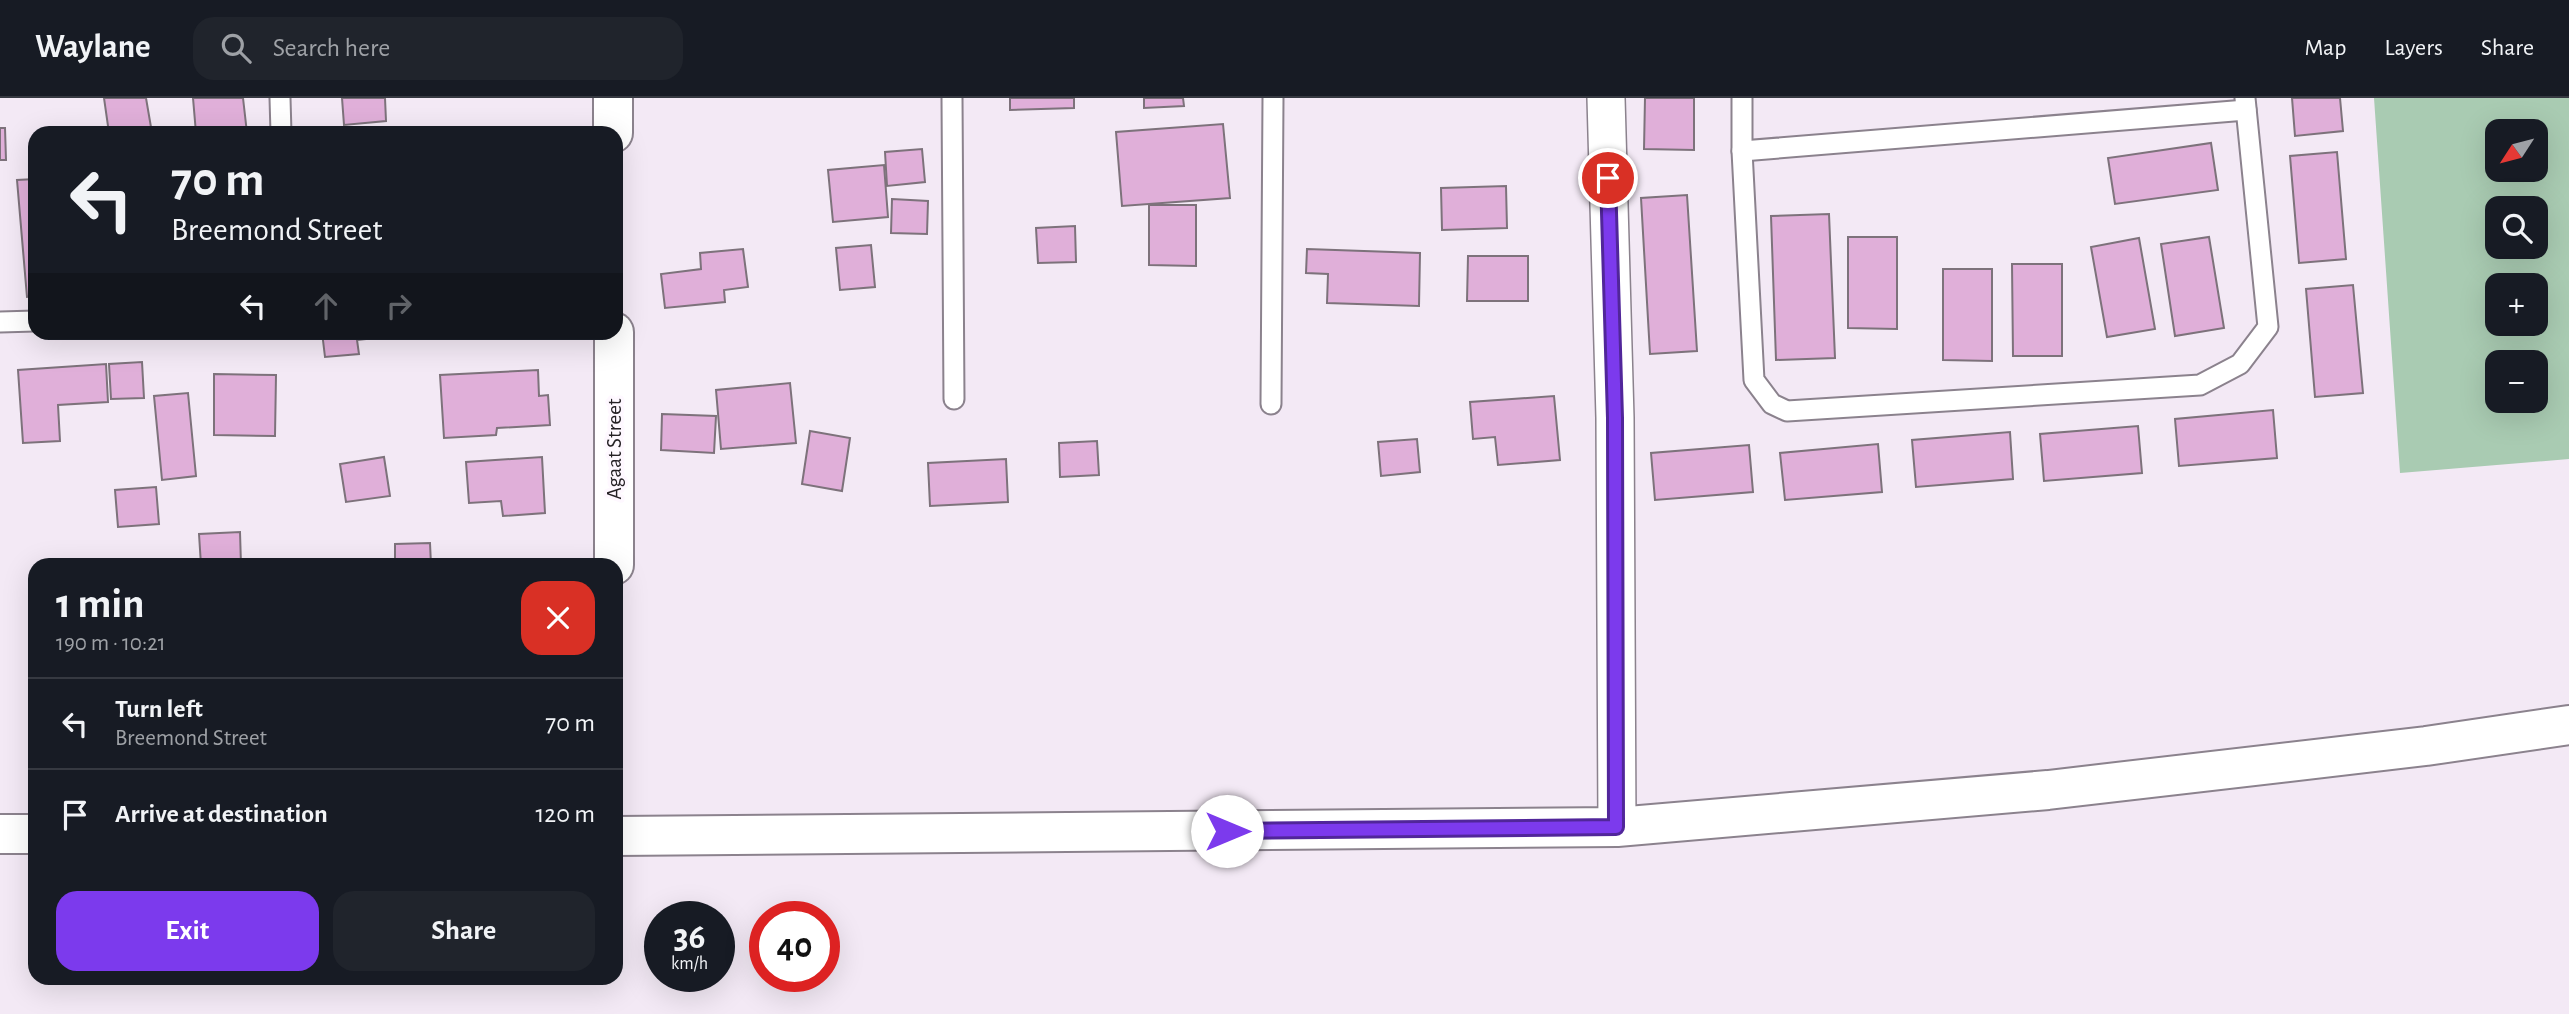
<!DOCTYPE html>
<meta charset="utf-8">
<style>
:root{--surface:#171b24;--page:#20242c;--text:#f1f3f6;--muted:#9ea1a6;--line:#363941;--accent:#7c3aed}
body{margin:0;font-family:"Alegreya Sans",sans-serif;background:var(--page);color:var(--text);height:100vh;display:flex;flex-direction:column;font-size:26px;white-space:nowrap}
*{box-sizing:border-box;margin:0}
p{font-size:23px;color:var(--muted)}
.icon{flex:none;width:38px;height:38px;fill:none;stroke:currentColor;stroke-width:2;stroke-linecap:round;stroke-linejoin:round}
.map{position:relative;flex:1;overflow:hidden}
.drawer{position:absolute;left:28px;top:460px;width:595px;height:427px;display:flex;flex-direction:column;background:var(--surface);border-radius:21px;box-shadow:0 7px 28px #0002}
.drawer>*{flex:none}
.guide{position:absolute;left:28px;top:28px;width:595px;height:214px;border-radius:21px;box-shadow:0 7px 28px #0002;background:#171b24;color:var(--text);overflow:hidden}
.needle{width:46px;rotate:234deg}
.fabs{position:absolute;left:2485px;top:21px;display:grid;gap:14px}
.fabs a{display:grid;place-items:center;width:63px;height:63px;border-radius:14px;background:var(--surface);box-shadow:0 7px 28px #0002;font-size:35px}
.speed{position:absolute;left:644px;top:803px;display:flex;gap:14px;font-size:35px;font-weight:700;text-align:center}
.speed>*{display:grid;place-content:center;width:91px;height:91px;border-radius:50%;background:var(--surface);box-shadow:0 7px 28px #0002;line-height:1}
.speed small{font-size:18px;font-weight:400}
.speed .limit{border:10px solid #d22;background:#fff;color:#111}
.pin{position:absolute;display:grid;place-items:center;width:60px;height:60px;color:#fff;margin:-30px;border:4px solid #fff;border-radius:50%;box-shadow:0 2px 7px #0007}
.me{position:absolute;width:77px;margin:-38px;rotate:90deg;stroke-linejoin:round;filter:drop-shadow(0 0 5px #0008)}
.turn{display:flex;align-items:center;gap:24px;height:147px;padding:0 28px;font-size:32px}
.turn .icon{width:91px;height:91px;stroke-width:2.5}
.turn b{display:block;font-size:49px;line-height:60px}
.lanes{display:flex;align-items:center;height:66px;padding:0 28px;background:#0003;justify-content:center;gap:35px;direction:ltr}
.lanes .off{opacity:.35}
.round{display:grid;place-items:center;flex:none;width:74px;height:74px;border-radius:21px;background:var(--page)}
.summary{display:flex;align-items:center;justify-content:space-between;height:119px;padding:0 28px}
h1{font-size:42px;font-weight:600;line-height:52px}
.cta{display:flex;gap:14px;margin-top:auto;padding:14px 28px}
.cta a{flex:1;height:80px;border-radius:21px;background:var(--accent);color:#fff;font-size:28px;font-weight:600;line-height:80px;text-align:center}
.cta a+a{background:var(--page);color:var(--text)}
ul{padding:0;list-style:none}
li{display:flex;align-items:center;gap:21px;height:91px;padding:0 28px;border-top:2px solid var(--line)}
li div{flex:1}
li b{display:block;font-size:26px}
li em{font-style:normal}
header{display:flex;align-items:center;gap:42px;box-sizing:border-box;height:98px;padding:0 35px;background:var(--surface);border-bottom:2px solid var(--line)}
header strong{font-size:33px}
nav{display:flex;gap:38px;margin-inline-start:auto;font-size:24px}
.search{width:490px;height:63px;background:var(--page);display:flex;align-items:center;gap:18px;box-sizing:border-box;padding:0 24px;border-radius:21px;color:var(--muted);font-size:26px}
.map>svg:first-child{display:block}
</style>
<header>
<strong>Waylane</strong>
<div class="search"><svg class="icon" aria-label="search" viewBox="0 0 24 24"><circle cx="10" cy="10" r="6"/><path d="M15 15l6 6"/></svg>Search here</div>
<nav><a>Map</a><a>Layers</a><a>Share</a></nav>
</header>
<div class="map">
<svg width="2569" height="916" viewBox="0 0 2569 916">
<rect width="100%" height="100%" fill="#f3e9f5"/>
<path fill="#a9cbb2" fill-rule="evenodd" d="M 2374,0 L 2569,0 L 2569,361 L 2400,375 ZM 2497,33 L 2536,33 L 2536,72 L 2497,72 ZM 2497,110 L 2536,110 L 2536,149 L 2497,149 ZM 2497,187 L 2536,187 L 2536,226 L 2497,226 ZM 2497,264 L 2536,264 L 2536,303 L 2497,303 Z"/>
<g fill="#e0afd9" stroke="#7d727b" stroke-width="2">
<path d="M 104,0 L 146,0 L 152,35 L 109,35 Z"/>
<path d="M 193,0 L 243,0 L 247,35 L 196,35 Z"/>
<path d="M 342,0 L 385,0 L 386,23 L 344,27 Z"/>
<path d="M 1010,0 L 1074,0 L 1074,10 L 1010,12 Z"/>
<path d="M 1144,0 L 1183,0 L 1184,8 L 1144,10 Z"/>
<path d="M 1645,0 L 1694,0 L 1694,52 L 1644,51 Z"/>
<path d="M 2292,0 L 2340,0 L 2343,33 L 2295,38 Z"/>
<path d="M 1223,26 L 1230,100 L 1122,108 L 1116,34 Z"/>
<path d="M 0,30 L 5,30 L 6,62 L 0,62 Z"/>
<path d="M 2211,45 L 2218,92 L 2115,106 L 2108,60 Z"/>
<path d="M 922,51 L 925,84 L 887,88 L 885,54 Z"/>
<path d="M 2337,54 L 2346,161 L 2299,165 L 2290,58 Z"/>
<path d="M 884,67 L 888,119 L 833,124 L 828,72 Z"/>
<path d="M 35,81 L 35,198 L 27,199 L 17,82 Z"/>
<path d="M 1506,88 L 1507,130 L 1442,132 L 1441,90 Z"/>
<path d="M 1687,97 L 1697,253 L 1650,256 L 1641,100 Z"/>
<path d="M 892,101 L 928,103 L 927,136 L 891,135 Z"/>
<path d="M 1149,107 L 1196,107 L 1196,168 L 1149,167 Z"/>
<path d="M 1829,116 L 1835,260 L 1776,262 L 1771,118 Z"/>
<path d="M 1075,128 L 1076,164 L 1038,165 L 1036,130 Z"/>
<path d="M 1848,139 L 1897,139 L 1897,231 L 1848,230 Z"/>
<path d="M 2209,139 L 2224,230 L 2175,238 L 2161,146 Z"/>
<path d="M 2139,140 L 2155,231 L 2107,239 L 2091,149 Z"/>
<path d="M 871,147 L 875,189 L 840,192 L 836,150 Z"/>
<path d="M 743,151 L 748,189 L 724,192 L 725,204 L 665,210 L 661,176 L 701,171 L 700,155 Z"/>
<path d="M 1307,151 L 1420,155 L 1419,208 L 1327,205 L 1328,176 L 1306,175 Z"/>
<path d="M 1468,158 L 1528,158 L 1528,203 L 1467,203 Z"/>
<path d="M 2012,166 L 2062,166 L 2062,258 L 2013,258 Z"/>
<path d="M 1943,171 L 1992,171 L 1992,263 L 1943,262 Z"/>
<path d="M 2353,187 L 2363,295 L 2315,299 L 2306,191 Z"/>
<path d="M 322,234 L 420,234 L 420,235 L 357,242 L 359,256 L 325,259 Z"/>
<path d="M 142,264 L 144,300 L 111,301 L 109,266 Z"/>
<path d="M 106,266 L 108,304 L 58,307 L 60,343 L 23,345 L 18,272 Z"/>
<path d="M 538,272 L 539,298 L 548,297 L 550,327 L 497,330 L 496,337 L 444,340 L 440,277 Z"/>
<path d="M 214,276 L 276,277 L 275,338 L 214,337 Z"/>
<path d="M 790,285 L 796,345 L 721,351 L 716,292 Z"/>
<path d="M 188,295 L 196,378 L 162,382 L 154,298 Z"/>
<path d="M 1554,298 L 1560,362 L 1498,367 L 1495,339 L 1473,341 L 1470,304 Z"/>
<path d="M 2273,312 L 2277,360 L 2179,368 L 2175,321 Z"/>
<path d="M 662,316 L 716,318 L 714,355 L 661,352 Z"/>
<path d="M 2138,328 L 2142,375 L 2044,383 L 2040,336 Z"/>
<path d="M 810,333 L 850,340 L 842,393 L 802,386 Z"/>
<path d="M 2010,334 L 2013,381 L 1916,389 L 1912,342 Z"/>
<path d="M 1417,341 L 1420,374 L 1381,378 L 1378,344 Z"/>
<path d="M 1097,343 L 1099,377 L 1060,379 L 1059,345 Z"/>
<path d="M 1878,346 L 1882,394 L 1785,402 L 1780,355 Z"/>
<path d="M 1749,347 L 1753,394 L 1655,402 L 1651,355 Z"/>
<path d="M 384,359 L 390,398 L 346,404 L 340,366 Z"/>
<path d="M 542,359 L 545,415 L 503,418 L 501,403 L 469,405 L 466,364 Z"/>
<path d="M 1006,361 L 1008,404 L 930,408 L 928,365 Z"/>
<path d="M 156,389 L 159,426 L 118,429 L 115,392 Z"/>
<path d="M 240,434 L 241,467 L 201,467 L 199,436 Z"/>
<path d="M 430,445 L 431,467 L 395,467 L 395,446 Z"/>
</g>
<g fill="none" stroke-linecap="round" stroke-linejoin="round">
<defs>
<g id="lane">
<path d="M 280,0 L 281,35"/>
<path d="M 952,0 L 954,301"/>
<path d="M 1742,0 L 1742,53 L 1754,282 L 1772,306 L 1787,313 L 2200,287 L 2240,266 L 2268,229 L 2245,0"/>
<path d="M 1742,53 L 2246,12"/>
<path d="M 0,224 L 35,223"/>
<path d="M 1271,306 L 1273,0"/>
</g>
<path id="street" d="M 1606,0 L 1615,320 L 1617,729"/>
<g id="secondary">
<path d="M 613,0 L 613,35"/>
<path d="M 614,234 L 614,467"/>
<path d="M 0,736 L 35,736"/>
<path d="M 616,738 L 1617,729 L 2048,692 L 2426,648 L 2569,627"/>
</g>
</defs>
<use href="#lane" stroke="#8b828d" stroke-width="23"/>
<use href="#street" stroke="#8b828d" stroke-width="40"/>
<use href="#secondary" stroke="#8b828d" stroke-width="42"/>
<use href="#lane" stroke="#fff" stroke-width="19"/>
<use href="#street" stroke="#fff" stroke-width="37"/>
<use href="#secondary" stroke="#fff" stroke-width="38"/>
</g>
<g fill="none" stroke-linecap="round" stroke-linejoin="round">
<defs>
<path id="route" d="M 1227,733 L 1616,729 L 1615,320 L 1608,80"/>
</defs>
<use href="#route" stroke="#51269a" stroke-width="18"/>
<use href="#route" stroke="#7c3aed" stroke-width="12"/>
</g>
<g text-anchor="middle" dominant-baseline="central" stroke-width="7" stroke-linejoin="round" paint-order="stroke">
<g font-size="21" fill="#252125" stroke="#fef8ff">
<text transform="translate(614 351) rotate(-90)">Agaat Street</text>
</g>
</g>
</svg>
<div class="fabs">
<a><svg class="needle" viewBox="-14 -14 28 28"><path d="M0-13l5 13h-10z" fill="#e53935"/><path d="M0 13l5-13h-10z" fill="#9ea1a6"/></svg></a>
<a><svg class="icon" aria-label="search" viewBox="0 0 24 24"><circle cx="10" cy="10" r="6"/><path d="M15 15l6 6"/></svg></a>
<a>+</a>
<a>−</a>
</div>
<div class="speed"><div>36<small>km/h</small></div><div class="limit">40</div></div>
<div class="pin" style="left:1608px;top:80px;background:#d93025"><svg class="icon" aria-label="arrive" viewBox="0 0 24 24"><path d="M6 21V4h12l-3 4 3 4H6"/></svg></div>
<svg class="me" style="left:1227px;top:733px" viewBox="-20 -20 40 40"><circle r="19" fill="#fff"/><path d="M0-13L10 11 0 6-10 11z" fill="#7c3aed"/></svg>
<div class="guide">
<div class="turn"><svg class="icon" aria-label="left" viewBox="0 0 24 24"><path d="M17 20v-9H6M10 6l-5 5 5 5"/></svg><div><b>70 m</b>Breemond Street</div></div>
<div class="lanes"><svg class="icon" aria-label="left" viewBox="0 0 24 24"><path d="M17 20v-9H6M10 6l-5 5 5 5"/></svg><svg class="icon off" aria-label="ahead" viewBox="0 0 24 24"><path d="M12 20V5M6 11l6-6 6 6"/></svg><svg class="icon off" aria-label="right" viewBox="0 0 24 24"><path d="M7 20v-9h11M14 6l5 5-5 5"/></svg></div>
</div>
<section class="drawer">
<div class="summary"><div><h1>1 min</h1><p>190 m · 10:21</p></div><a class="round" style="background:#d93025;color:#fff"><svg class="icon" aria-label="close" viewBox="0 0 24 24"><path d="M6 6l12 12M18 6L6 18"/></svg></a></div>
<ul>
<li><svg class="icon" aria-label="left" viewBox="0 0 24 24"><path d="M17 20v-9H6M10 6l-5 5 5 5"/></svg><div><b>Turn left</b><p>Breemond Street</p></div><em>70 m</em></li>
<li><svg class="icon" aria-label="arrive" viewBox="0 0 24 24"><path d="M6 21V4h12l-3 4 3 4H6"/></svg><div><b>Arrive at destination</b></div><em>120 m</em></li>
</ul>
<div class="cta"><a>Exit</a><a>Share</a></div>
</section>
</div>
